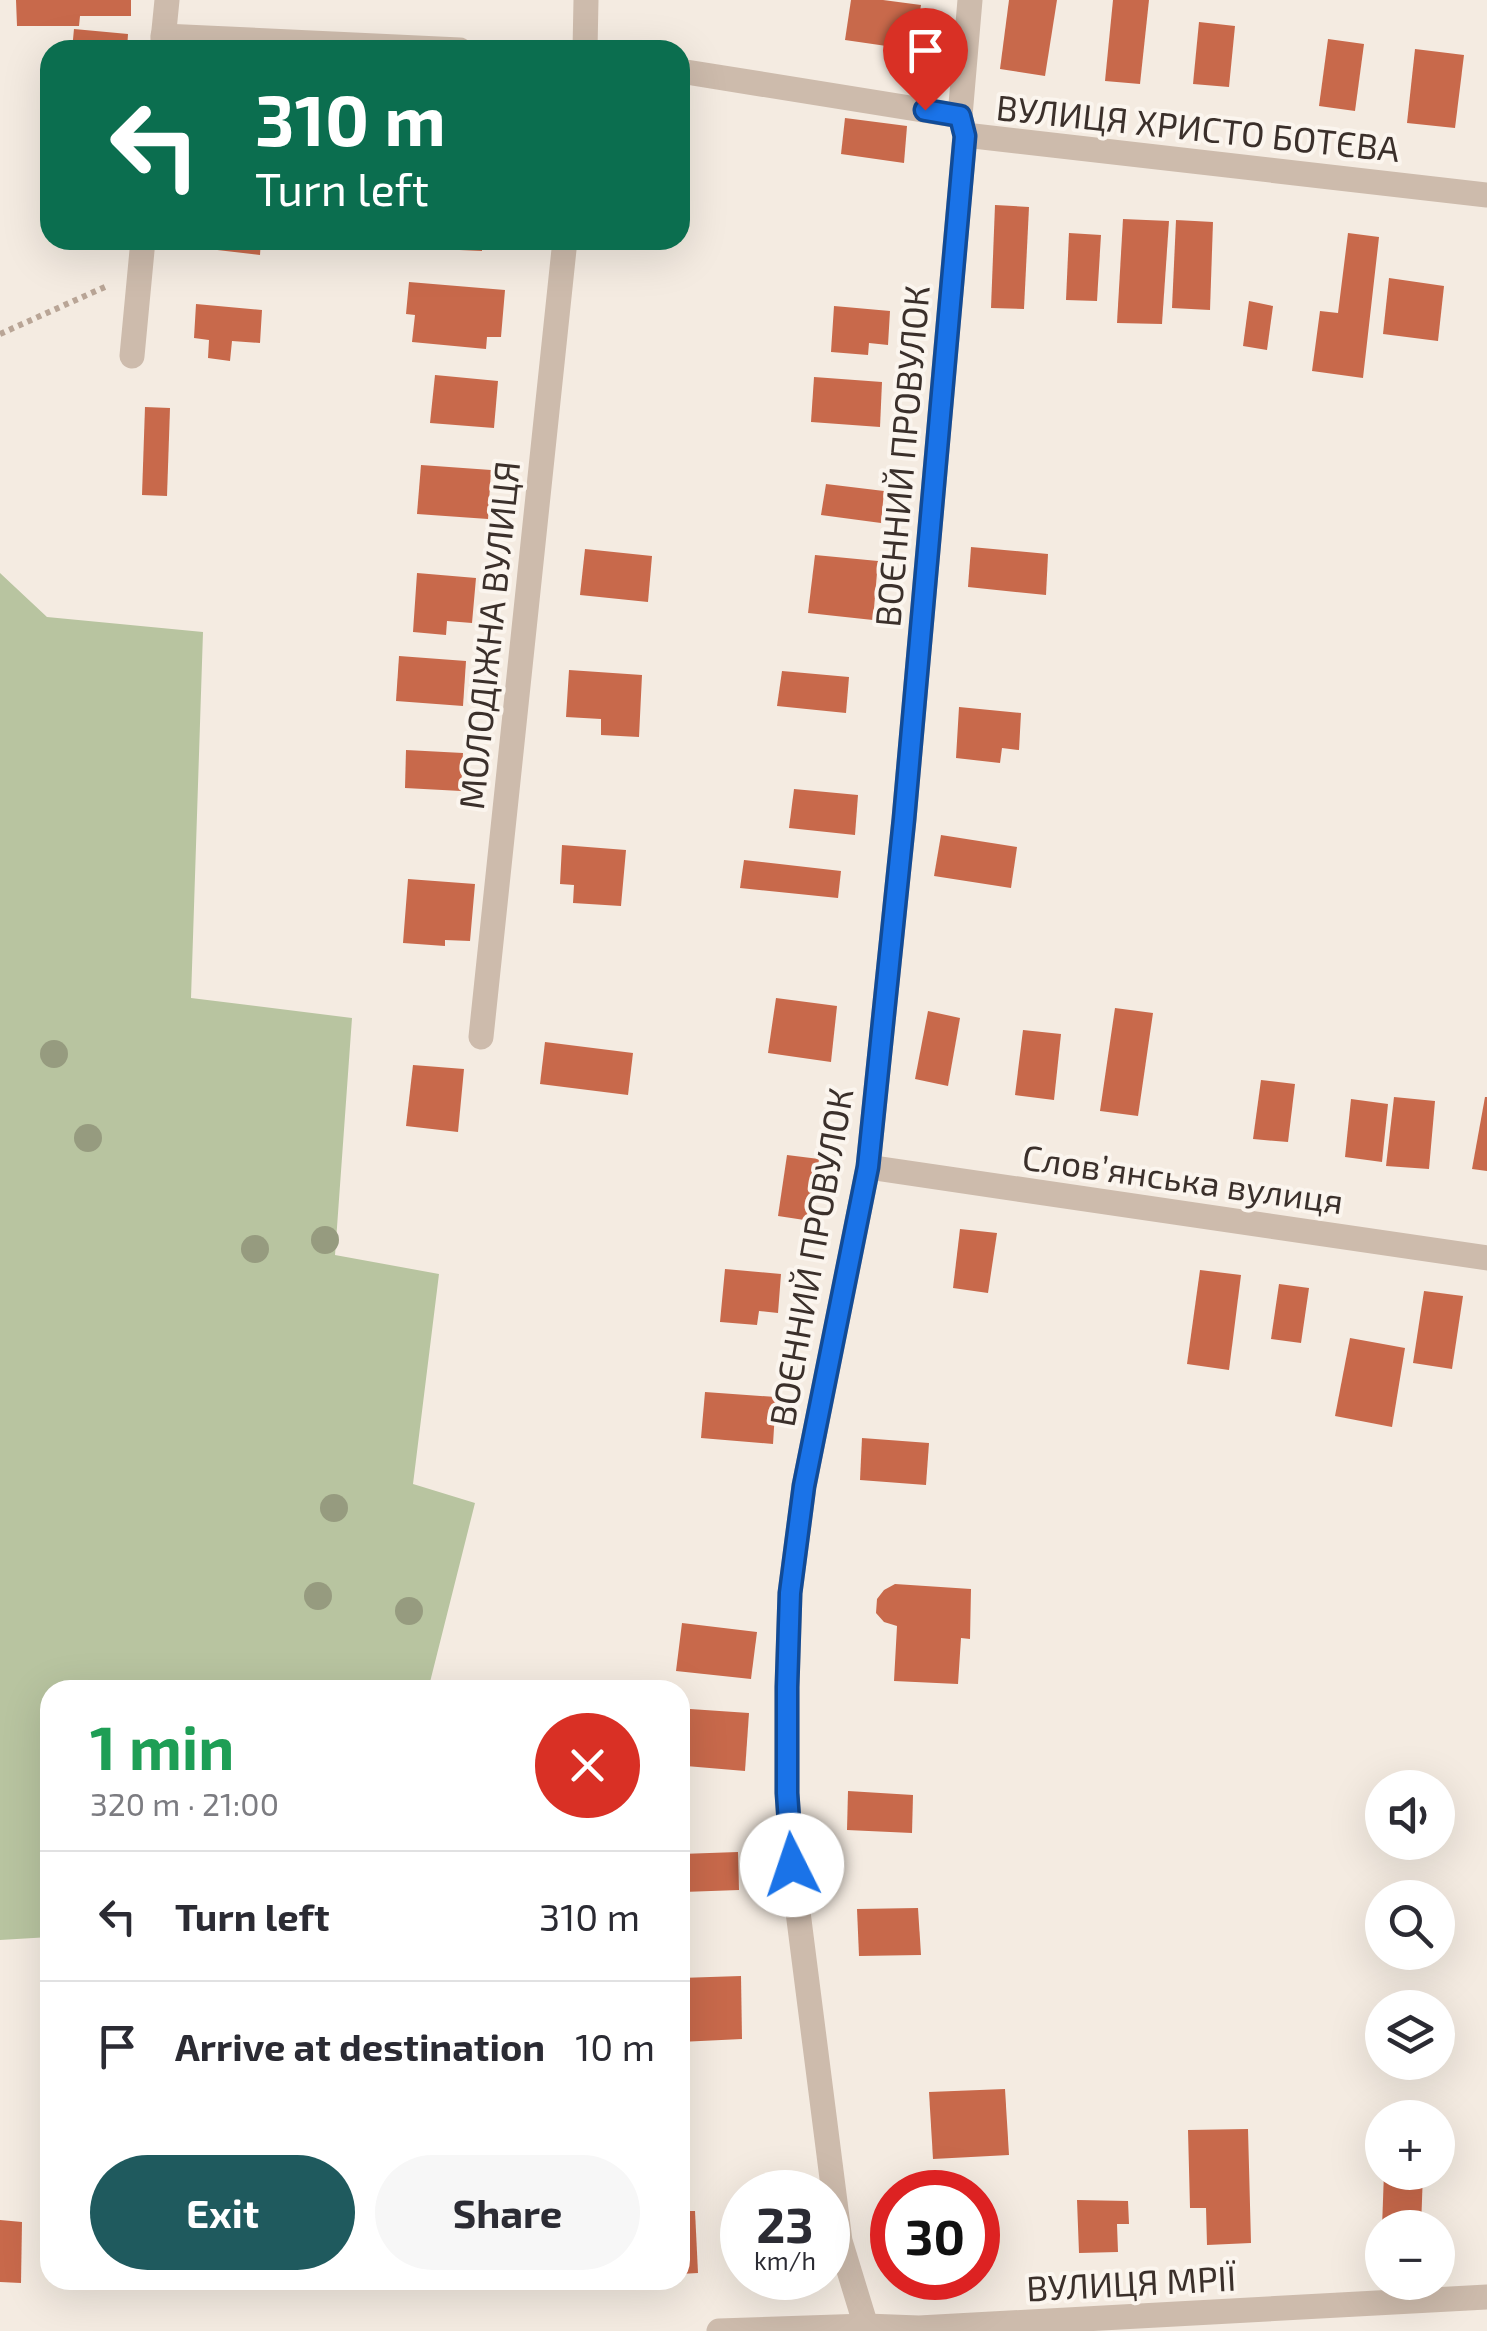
<!DOCTYPE html>
<meta charset="utf-8">
<style>
:root{--surface:#fff;--page:#f7f7f7;--text:#2b2b33;--muted:#7c7c81;--line:#e1e1e2;--accent:#1f5a5e}
body{margin:0;font-family:"Exo 2",sans-serif;background:var(--page);color:var(--text);height:100vh;display:flex;flex-direction:column;font-size:38px;white-space:nowrap}
*{box-sizing:border-box;margin:0}
p{font-size:32px;color:var(--muted)}
.icon{flex:none;width:55px;height:55px;fill:none;stroke:currentColor;stroke-width:2;stroke-linecap:round;stroke-linejoin:round}
.map{position:relative;flex:1;overflow:hidden}
.sheet{position:absolute;left:40px;top:1680px;width:650px;height:610px;display:flex;flex-direction:column;background:var(--surface);border-radius:30px;box-shadow:0 10px 40px #0002}
.sheet>*{flex:none}
.banner{position:absolute;left:40px;top:40px;width:650px;height:210px;border-radius:30px;box-shadow:0 10px 40px #0002;background:#0b6e4f;color:#fff;overflow:hidden}
.fabs{position:absolute;left:1365px;top:1770px;display:grid;gap:20px}
.fabs a{display:grid;place-items:center;width:90px;height:90px;border-radius:50%;background:var(--surface);box-shadow:0 10px 40px #0002;font-size:50px}
.speed{position:absolute;left:720px;top:2170px;display:flex;gap:20px;font-size:50px;font-weight:700;text-align:center}
.speed>*{display:grid;place-content:center;width:130px;height:130px;border-radius:50%;background:var(--surface);box-shadow:0 10px 40px #0002;line-height:1}
.speed small{font-size:25px;font-weight:400}
.speed .limit{border:15px solid #d22;background:#fff;color:#111}
.pin{position:absolute;display:grid;place-items:center;width:85px;height:85px;color:#fff;margin:-102px -42px;border-radius:50% 50% 50% 0;rotate:-45deg;box-shadow:0 0 10px #0007}
.pin .icon{rotate:45deg}
.me{position:absolute;width:110px;margin:-55px;rotate:356deg;stroke-linejoin:round;filter:drop-shadow(0 0 8px #0008)}
.turn{display:flex;align-items:center;gap:35px;height:210px;padding:0 50px;font-size:45px}
.turn .icon{width:130px;height:130px;stroke-width:2.5}
.turn b{display:block;font-size:70px;line-height:85px}
.round{display:grid;place-items:center;flex:none;width:105px;height:105px;border-radius:52px;background:var(--page)}
.headline{display:flex;align-items:center;justify-content:space-between;height:170px;padding:0 50px}
h1{font-size:60px;font-weight:700;line-height:75px;color:#1e9e55}
.action{display:flex;gap:20px;margin-top:auto;padding:20px 50px}
.action a{flex:1;height:115px;border-radius:60px;background:var(--accent);color:#fff;font-size:40px;font-weight:700;line-height:115px;text-align:center}
.action a+a{background:var(--page);color:var(--text)}
ul{padding:0;list-style:none}
li{display:flex;align-items:center;gap:30px;height:130px;padding:0 50px;border-top:2px solid var(--line)}
li div{flex:1}
li b{display:block;font-size:38px}
li em{font-style:normal}
.map>svg:first-child{display:block}
</style>
<div class="map">
<svg width="1487" height="2331" viewBox="0 0 1487 2331">
<rect width="100%" height="100%" fill="#f4ebe1"/>
<path fill="#b8c4a0" d="M 0,573 L 47,617 L 203,632 L 191,998 L 352,1018 L 335,1255 L 439,1274 L 413,1484 L 475,1503 L 428,1690 L 50,1690 L 50,1937 L 0,1940 Z"/>
<g fill="#c8694b">
<path d="M 16,0 L 131,0 L 131,16 L 80,16 L 79,26 L 17,26 Z"/>
<path d="M 851,0 L 883,0 L 921,5 L 914,50 L 845,40 Z"/>
<path d="M 1009,0 L 1057,0 L 1045,76 L 1000,69 Z"/>
<path d="M 1113,0 L 1149,0 L 1140,84 L 1105,81 Z"/>
<path d="M 1199,22 L 1235,26 L 1229,87 L 1193,84 Z"/>
<path d="M 74,29 L 128,34 L 127,50 L 72,50 Z"/>
<path d="M 1328,39 L 1364,44 L 1355,111 L 1319,106 Z"/>
<path d="M 1415,49 L 1464,55 L 1455,128 L 1407,123 Z"/>
<path d="M 845,118 L 907,126 L 904,163 L 841,154 Z"/>
<path d="M 680,120 L 690,121 L 688,165 L 680,165 Z"/>
<path d="M 995,205 L 1029,207 L 1024,309 L 991,308 Z"/>
<path d="M 1123,219 L 1169,221 L 1162,324 L 1117,323 Z"/>
<path d="M 1176,220 L 1213,222 L 1210,310 L 1172,308 Z"/>
<path d="M 1069,233 L 1101,235 L 1097,301 L 1066,300 Z"/>
<path d="M 1348,233 L 1379,237 L 1363,378 L 1312,371 L 1320,311 L 1338,313 Z"/>
<path d="M 201,240 L 261,240 L 260,255 L 200,248 Z"/>
<path d="M 415,240 L 482,240 L 482,251 L 414,248 Z"/>
<path d="M 1389,278 L 1444,286 L 1438,341 L 1383,334 Z"/>
<path d="M 409,282 L 505,290 L 501,337 L 487,337 L 486,349 L 412,342 L 415,315 L 406,314 Z"/>
<path d="M 1249,301 L 1273,306 L 1267,350 L 1243,346 Z"/>
<path d="M 196,304 L 262,310 L 260,343 L 232,341 L 230,361 L 208,358 L 209,340 L 194,338 Z"/>
<path d="M 834,306 L 890,311 L 888,345 L 869,343 L 868,355 L 831,352 Z"/>
<path d="M 435,375 L 498,381 L 494,428 L 430,423 Z"/>
<path d="M 814,377 L 882,382 L 880,427 L 811,422 Z"/>
<path d="M 145,407 L 170,408 L 167,496 L 142,495 Z"/>
<path d="M 421,465 L 491,470 L 488,519 L 417,514 Z"/>
<path d="M 826,484 L 884,491 L 881,523 L 821,515 Z"/>
<path d="M 971,547 L 1048,554 L 1046,595 L 968,587 Z"/>
<path d="M 585,549 L 652,556 L 648,602 L 580,595 Z"/>
<path d="M 815,555 L 878,561 L 873,620 L 808,613 Z"/>
<path d="M 417,573 L 476,578 L 472,623 L 447,621 L 446,635 L 413,632 Z"/>
<path d="M 399,656 L 466,661 L 463,706 L 396,701 Z"/>
<path d="M 569,670 L 642,675 L 639,737 L 601,735 L 601,719 L 566,717 Z"/>
<path d="M 782,671 L 849,677 L 846,713 L 777,706 Z"/>
<path d="M 959,707 L 1021,713 L 1019,750 L 1002,748 L 1000,763 L 956,758 Z"/>
<path d="M 406,750 L 463,753 L 461,791 L 405,788 Z"/>
<path d="M 794,789 L 858,795 L 855,835 L 789,828 Z"/>
<path d="M 941,835 L 1017,847 L 1011,888 L 934,876 Z"/>
<path d="M 562,845 L 626,850 L 621,906 L 573,903 L 574,885 L 560,884 Z"/>
<path d="M 744,860 L 841,871 L 838,898 L 740,888 Z"/>
<path d="M 408,879 L 475,884 L 470,941 L 445,940 L 445,946 L 403,943 Z"/>
<path d="M 776,998 L 837,1006 L 831,1062 L 768,1053 Z"/>
<path d="M 1115,1008 L 1153,1013 L 1138,1116 L 1100,1111 Z"/>
<path d="M 928,1011 L 960,1018 L 948,1086 L 915,1079 Z"/>
<path d="M 1023,1030 L 1061,1034 L 1054,1100 L 1015,1095 Z"/>
<path d="M 545,1042 L 633,1053 L 628,1095 L 540,1084 Z"/>
<path d="M 413,1065 L 464,1069 L 458,1132 L 406,1126 Z"/>
<path d="M 1261,1080 L 1295,1084 L 1288,1142 L 1253,1139 Z"/>
<path d="M 1394,1097 L 1435,1101 L 1429,1169 L 1386,1166 Z"/>
<path d="M 1485,1097 L 1487,1097 L 1487,1171 L 1472,1169 Z"/>
<path d="M 1351,1099 L 1388,1104 L 1382,1162 L 1345,1157 Z"/>
<path d="M 787,1155 L 819,1159 L 811,1221 L 778,1216 Z"/>
<path d="M 960,1229 L 997,1233 L 988,1293 L 953,1288 Z"/>
<path d="M 725,1269 L 781,1274 L 778,1313 L 759,1311 L 757,1325 L 720,1322 Z"/>
<path d="M 1200,1270 L 1241,1275 L 1229,1370 L 1187,1364 Z"/>
<path d="M 1279,1284 L 1309,1288 L 1301,1343 L 1271,1339 Z"/>
<path d="M 1424,1291 L 1463,1296 L 1452,1369 L 1413,1363 Z"/>
<path d="M 1350,1338 L 1405,1348 L 1392,1427 L 1335,1416 Z"/>
<path d="M 705,1392 L 776,1397 L 773,1444 L 701,1438 Z"/>
<path d="M 862,1438 L 929,1443 L 926,1485 L 860,1480 Z"/>
<path d="M 895,1584 L 971,1589 L 970,1639 L 961,1638 L 958,1684 L 894,1681 L 897,1626 L 884,1622 L 876,1613 L 877,1599 L 884,1590 Z"/>
<path d="M 682,1623 L 757,1632 L 751,1679 L 676,1671 Z"/>
<path d="M 690,1709 L 749,1713 L 745,1771 L 686,1766 Z"/>
<path d="M 848,1791 L 913,1795 L 912,1833 L 847,1830 Z"/>
<path d="M 738,1852 L 739,1890 L 683,1892 L 681,1854 Z"/>
<path d="M 918,1908 L 921,1955 L 859,1956 L 857,1909 Z"/>
<path d="M 741,1976 L 742,2039 L 680,2042 L 680,1978 Z"/>
<path d="M 1005,2089 L 1009,2155 L 933,2159 L 929,2092 Z"/>
<path d="M 1248,2129 L 1251,2243 L 1207,2245 L 1206,2208 L 1190,2208 L 1188,2130 Z"/>
<path d="M 1384,2172 L 1423,2172 L 1421,2228 L 1382,2228 Z"/>
<path d="M 1077,2200 L 1128,2201 L 1129,2224 L 1117,2224 L 1118,2252 L 1079,2253 Z"/>
<path d="M 680,2211 L 695,2211 L 698,2273 L 680,2274 Z"/>
<path d="M 0,2220 L 22,2222 L 21,2283 L 0,2282 Z"/>
</g>
<g fill="none" stroke-linecap="round" stroke-linejoin="round">
<path stroke="#b9a596" stroke-width="6" stroke-dasharray="5 5" stroke-linecap="butt" d="M 0,334 L 107,286"/>
<g stroke="#cdbbac" stroke-width="25">
<path d="M 970,0 L 960,116 L 965,135 L 1487,195"/>
<path d="M 163,36 L 460,50"/>
<path d="M 162,50 L 167,0"/>
<path d="M 585,50 L 586,0"/>
<path d="M 680,71 L 960,116"/>
<path d="M 132,356 L 143,240"/>
<path d="M 481,1037 L 565,240"/>
<path d="M 868,1167 L 1487,1258"/>
<path d="M 866,2326 L 840,2241 L 792,1865 L 787,1793 L 787,1687 L 790,1593 L 804,1486 L 868,1167 L 904,819 L 965,135"/>
<path d="M 719,2331 L 866,2326 L 919,2328 L 1487,2297"/>
</g>
</g>
<g fill="#969b7f">
<circle cx="54" cy="1054" r="14"/>
<circle cx="88" cy="1138" r="14"/>
<circle cx="325" cy="1240" r="14"/>
<circle cx="255" cy="1249" r="14"/>
<circle cx="334" cy="1508" r="14"/>
<circle cx="318" cy="1596" r="14"/>
<circle cx="409" cy="1611" r="14"/>
</g>
<g fill="none" stroke-linecap="round" stroke-linejoin="round">
<defs>
<path id="route" d="M 792,1865 L 787,1793 L 787,1687 L 790,1593 L 804,1486 L 868,1167 L 904,819 L 965,136 L 960,116 L 925,110"/>
</defs>
<use href="#route" stroke="#114b97" stroke-width="25"/>
<use href="#route" stroke="#1a73e8" stroke-width="18"/>
</g>
<g text-anchor="middle" dominant-baseline="central" stroke-width="8" stroke-linejoin="round" paint-order="stroke">
<g font-size="35" fill="#3b302b" stroke="#fbf5ee">
<text transform="translate(1198 127) rotate(6)">ВУЛИЦЯ ХРИСТО БОТЄВА</text>
<text transform="translate(901 456) rotate(-85)">ВОЄННИЙ ПРОВУЛОК</text>
<text transform="translate(488 635) rotate(-84)">МОЛОДІЖНА ВУЛИЦЯ</text>
<text transform="translate(1183 1178) rotate(8)">Словʼянська вулиця</text>
<text transform="translate(810 1257) rotate(-80)">ВОЄННИЙ ПРОВУЛОК</text>
<text transform="translate(1131 2282) rotate(-3)">ВУЛИЦЯ МРІЇ</text>
</g>
</g>
</svg>
<div class="fabs">
<a><svg class="icon" aria-label="sound" viewBox="0 0 24 24"><path d="M4 9h4l5-4v14l-5-4H4zM17 9q2 3 0 6"/></svg></a>
<a><svg class="icon" aria-label="search" viewBox="0 0 24 24"><circle cx="10" cy="10" r="6"/><path d="M15 15l6 6"/></svg></a>
<a><svg class="icon" aria-label="layers" viewBox="0 0 24 24"><path d="M12 4l9 5-9 5-9-5zM3 14l9 5 9-5"/></svg></a>
<a>+</a>
<a>−</a>
</div>
<div class="speed"><div>23<small>km/h</small></div><div class="limit">30</div></div>
<div class="pin" style="left:925px;top:110px;background:#d93025"><svg class="icon" aria-label="arrive" viewBox="0 0 24 24"><path d="M6 21V4h12l-3 4 3 4H6"/></svg></div>
<svg class="me" style="left:792px;top:1865px" viewBox="-20 -20 40 40"><circle r="19" fill="#fff"/><path d="M0-13L10 11 0 6-10 11z" fill="#1a73e8"/></svg>
<div class="banner">
<div class="turn"><svg class="icon" aria-label="left" viewBox="0 0 24 24"><path d="M17 20v-9H6M10 6l-5 5 5 5"/></svg><div><b>310 m</b>Turn left</div></div>
</div>
<section class="sheet">
<div class="headline"><div><h1>1 min</h1><p>320 m · 21:00</p></div><a class="round" style="background:#d93025;color:#fff"><svg class="icon" aria-label="close" viewBox="0 0 24 24"><path d="M6 6l12 12M18 6L6 18"/></svg></a></div>
<ul>
<li><svg class="icon" aria-label="left" viewBox="0 0 24 24"><path d="M17 20v-9H6M10 6l-5 5 5 5"/></svg><div><b>Turn left</b></div><em>310 m</em></li>
<li><svg class="icon" aria-label="arrive" viewBox="0 0 24 24"><path d="M6 21V4h12l-3 4 3 4H6"/></svg><div><b>Arrive at destination</b></div><em>10 m</em></li>
</ul>
<div class="action"><a>Exit</a><a>Share</a></div>
</section>
</div>
